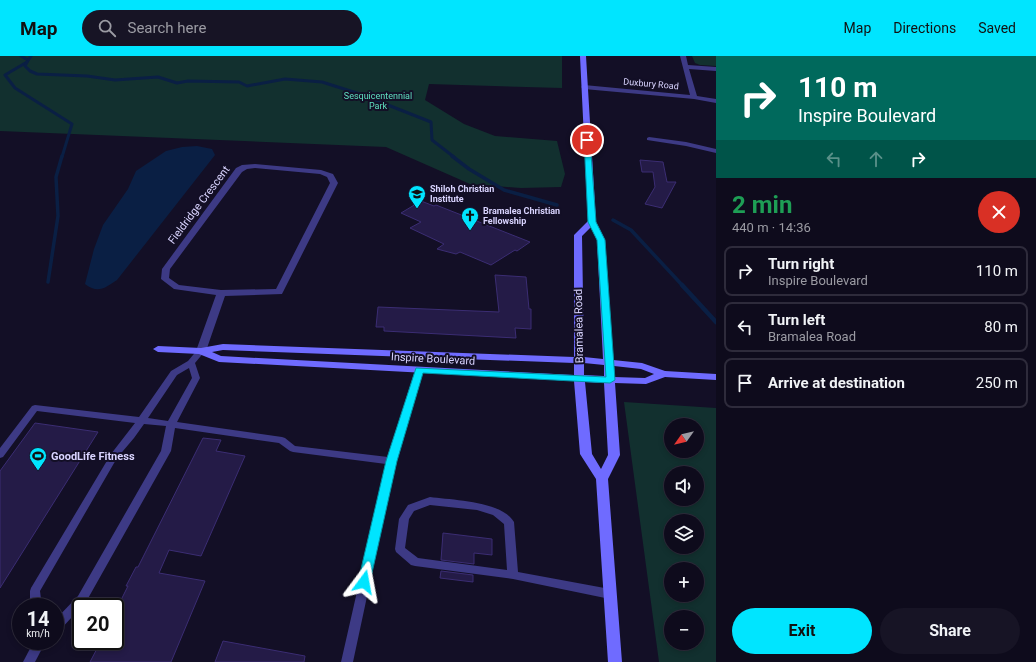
<!DOCTYPE html>
<meta charset="utf-8">
<style>
:root{--surface:#0e0b1c;--page:#171425;--text:#f1f3f6;--muted:#9b9ba3;--line:#2e2b3b;--accent:#00e5ff}
body{margin:0;font-family:Roboto,sans-serif;background:var(--page);color:var(--text);height:100vh;display:flex;flex-direction:column;font-size:15px;white-space:nowrap}
*{box-sizing:border-box;margin:0}
p{font-size:13px;color:var(--muted)}
.icon{flex:none;width:22px;height:22px;fill:none;stroke:currentColor;stroke-width:2;stroke-linecap:round;stroke-linejoin:round}
.map{position:relative;flex:1;overflow:hidden}
.side{display:flex;flex-direction:column;background:var(--surface);width:320px}
.side>*{flex:none}
.hud{background:#00695c;color:#fff;overflow:hidden}
.needle{width:26px;rotate:236deg}
.fabs{position:absolute;left:664px;top:362px;display:grid;gap:8px}
.fabs a{display:grid;place-items:center;width:40px;height:40px;border-radius:50%;background:var(--surface);box-shadow:0 2px 6px #0003,0 0 0 1px var(--line);font-size:20px}
.speed{position:absolute;left:12px;top:542px;display:flex;gap:8px;font-size:20px;font-weight:700;text-align:center}
.speed>*{display:grid;place-content:center;width:52px;height:52px;border-radius:50%;background:var(--surface);box-shadow:0 2px 6px #0003,0 0 0 1px var(--line);line-height:1}
.speed small{font-size:10px;font-weight:400}
.speed .limit{border:2px solid #111;border-radius:6px;background:#fff;color:#111}
.pin{position:absolute;display:grid;place-items:center;width:34px;height:34px;color:#fff;margin:-17px;border:2px solid #fff;border-radius:50%;box-shadow:0 1px 4px #0007}
.me{position:absolute;width:44px;margin:-22px;rotate:13deg;stroke-linejoin:round;filter:drop-shadow(0 0 3px #0008)}
.turn{display:flex;align-items:center;gap:14px;height:84px;padding:0 16px;font-size:18px}
.turn .icon{width:52px;height:52px;stroke-width:2.5}
.turn b{display:block;font-size:28px;line-height:34px}
.lanes{display:flex;align-items:center;height:38px;padding:0 16px;background:#0003;justify-content:center;gap:20px;direction:ltr}
.lanes .off{opacity:.35}
.round{display:grid;place-items:center;flex:none;width:42px;height:42px;border-radius:21px;background:var(--page)}
.summary{display:flex;align-items:center;justify-content:space-between;height:68px;padding:0 16px}
h1{font-size:24px;font-weight:700;line-height:30px;color:#1e9e55}
.primary-button{display:flex;gap:8px;margin-top:auto;padding:8px 16px}
.primary-button a{flex:1;height:46px;border-radius:24px;background:var(--accent);color:#111;font-size:16px;font-weight:700;line-height:46px;text-align:center}
.primary-button a+a{background:var(--page);color:var(--text)}
ul{padding:0;list-style:none}
li{display:flex;align-items:center;gap:12px;height:50px;margin:0 8px 6px;padding:0 8px;border:2px solid var(--line);border-radius:8px}
li div{flex:1}
li b{display:block;font-size:15px}
li em{font-style:normal}
header{display:flex;align-items:center;gap:24px;box-sizing:border-box;height:56px;padding:0 20px;background:var(--accent);color:#111}
header strong{font-size:19px}
nav{display:flex;gap:22px;margin-inline-start:auto;font-size:14px}
.search{width:280px;height:36px;background:var(--page);display:flex;align-items:center;gap:10px;box-sizing:border-box;padding:0 14px;border-radius:22px;color:var(--muted);font-size:15px}
main{display:flex;flex:1;min-height:0}
.map>svg:first-child{display:block}
</style>
<header>
<strong>Map</strong>
<div class="search"><svg class="icon" aria-label="search" viewBox="0 0 24 24"><circle cx="10" cy="10" r="6"/><path d="M15 15l6 6"/></svg>Search here</div>
<nav><a>Map</a><a>Directions</a><a>Saved</a></nav>
</header>
<main>
<div class="map">
<svg width="716" height="606" viewBox="0 0 716 606">
<rect width="100%" height="100%" fill="#130f26"/>
<g fill="#12302f" fill-rule="evenodd">
<path d="M 0,0 L 562,0 L 562,32 L 429,28 L 425,44 L 464,68 L 495,80 L 557,85 L 565,118 L 561,131 L 521,132 L 470,128 L 386,91 L 0,75 Z"/>
<path d="M 692,0 L 716,0 L 716,10 L 700,9 L 695,7 Z"/>
<path d="M 624,346 L 716,352 L 716,606 L 659,606 ZM 671,369 L 697,369 L 697,395 L 671,395 ZM 671,417 L 697,417 L 697,443 L 671,443 ZM 671,465 L 697,465 L 697,491 L 671,491 ZM 671,513 L 697,513 L 697,539 L 671,539 ZM 671,561 L 697,561 L 697,587 L 671,587 Z"/>
</g>
<path fill="#0a1f44" d="M 197,90 L 212,93 L 215,99 L 117,224 C 105,232 98,238 85,228 L 94,193 L 103,169 L 128,133 L 136,115 L 166,95 L 182,91 Z"/>
<g fill="none" stroke-linecap="round" stroke-linejoin="round">
<g stroke="#0a1f44" stroke-width="3">
<path d="M 21,0 L 28,4"/>
<path d="M 31,0 L 27,6 L 5,19 L 15,32 L 72,68 L 62,101"/>
<path d="M 27,6 L 25,10 L 30,15 L 37,18 L 87,20 L 115,24 L 158,21 L 177,27 L 188,25 L 239,26 L 247,30 L 285,23 L 322,26 L 360,38 L 431,66 L 432,84 L 454,101"/>
</g>
<g stroke="#0a1f44" stroke-width="3.5">
<path d="M 452,100 L 469,113 L 504,134 L 557,149"/>
<path d="M 613,164 L 631,174 L 683,230"/>
<path d="M 48,226 L 58,160 L 56,121 L 62,100"/>
</g>
<path stroke="#0a1f44" stroke-width="4.5" d="M 682,229 L 716,266"/>
</g>
<g fill="#241b47" stroke="#3b2d73">
<path d="M 640,104 L 663,106 L 667,126 L 676,126 L 662,152 L 645,148 L 655,131 L 653,116 L 642,116 Z"/>
<path d="M 421,145 L 434,150 L 436,149 L 530,186 L 517,195 L 515,194 L 491,209 L 460,196 L 456,198 L 437,193 L 444,188 L 410,172 L 421,166 L 401,157 Z"/>
<path d="M 495,219 L 526,221 L 529,253 L 531,253 L 531,273 L 515,272 L 516,282 L 384,275 L 384,271 L 376,271 L 378,251 L 499,256 Z"/>
<path d="M 35,367 L 98,376 L 0,532 L 0,415 Z"/>
<path d="M 203,382 L 221,384 L 216,395 L 245,400 L 201,500 L 169,494 L 159,517 L 205,525 L 171,606 L 90,606 L 101,585 L 115,585 L 115,556 L 128,530 L 126,530 L 136,511 L 138,511 Z"/>
<path d="M 443,477 L 492,483 L 492,499 L 474,497 L 474,508 L 441,504 Z"/>
<path d="M 441,515 L 473,519 L 473,526 L 440,522 Z"/>
<path d="M 223,585 L 305,600 L 304,606 L 215,606 Z"/>
</g>
<g fill="none" stroke-linecap="round" stroke-linejoin="round">
<g fill="#3d3a85" fill-rule="evenodd">
<path d="M 198,293 L 204,293 L 205,295 L 195,307 L 200,322 L 177,366 L 282,381 L 285,382 L 295,390 L 388,401 L 415,314 L 419,311 L 423,314 L 396,405 L 353,606 L 341,606 L 386,408 L 293,396 L 290,395 L 279,387 L 175,372 L 171,395 L 86,546 L 59,575 L 55,577 L 55,564 L 78,540 L 161,395 L 166,370 L 144,368 L 134,382 L 117,402 L 40,535 L 42,551 L 30,551 L 30,535 L 31,532 L 111,398 L 135,367 L 37,355 L 3,401 L 0,402 L 0,392 L 32,350 L 35,349 L 139,361 L 171,315 L 188,305 ZM 189,312 L 192,322 L 168,365 L 148,362 L 177,319 Z"/>
<path d="M 430,441 C 452,444 502,445 514,466 L 518,516 L 610,533 L 614,535 L 615,538 L 614,541 L 610,543 L 513,523 L 415,510 L 411,509 L 396,496 L 395,493 L 399,463 L 408,449 ZM 430,449 L 477,454 L 493,459 L 504,468 L 507,514 L 418,502 L 405,492 L 409,463 L 414,455 Z"/>
<path d="M 34,585 L 46,585 L 35,606 L 23,606 Z"/>
</g>
<g fill="#3d3a85" fill-rule="evenodd">
<path d="M 680,0 L 686,0 L 688,9 L 716,11 L 716,15 L 689,13 L 697,40 L 716,43 L 716,47 L 694,43 L 584,33 L 581,31 L 584,29 L 690,39 Z"/>
<path d="M 649,81 L 686,86 L 716,93 L 716,97 L 686,90 L 647,84 L 647,82 Z"/>
<path d="M 255,108 L 321,114 L 333,118 L 338,127 L 282,238 L 225,240 L 206,295 L 201,298 L 198,297 L 196,295 L 216,239 L 174,233 L 161,223 L 162,213 L 236,112 L 242,109 ZM 255,112 L 320,118 L 327,121 L 330,127 L 276,233 L 221,234 L 179,229 L 169,222 L 170,213 L 242,116 L 247,113 Z"/>
</g>
<path fill="#6f6bff" fill-rule="evenodd" d="M 580,0 L 586,0 L 596,166 L 605,184 L 613,304 L 642,307 L 665,315 L 716,318 L 716,324 L 665,321 L 646,328 L 615,327 L 620,399 L 608,423 L 622,606 L 608,606 L 596,423 L 580,398 L 574,325 L 219,306 L 199,298 L 158,296 L 153,293 L 158,290 L 201,292 L 223,288 L 574,301 L 574,179 L 588,165 ZM 591,171 L 597,184 L 603,303 L 584,301 L 582,180 ZM 223,294 L 574,307 L 574,319 L 221,300 L 212,296 ZM 584,307 L 604,309 L 604,320 L 584,319 ZM 614,310 L 641,313 L 654,318 L 645,322 L 614,321 ZM 585,326 L 604,327 L 608,399 L 601,413 L 592,398 Z"/>
</g>
<path fill="#00e5ff" stroke="#0095a6" d="M 587,82 L 590,84 L 596,166 L 605,184 L 615,324 L 610,327 L 423,317 L 397,405 L 370,526 L 369,529 L 364,531 L 360,529 L 358,526 L 386,405 L 416,312 L 606,321 L 597,184 L 588,166 L 584,84 Z"/>
<defs>
<symbol id="school-pin" viewBox="-11 -11 22 30"><path d="M0 17L-7.5 6A9.5 9.5 0 1 1 7.5 6Z" fill="#00e5ff" stroke="#130f26"/><path d="M0-5L7-2L0 1L-7-2ZM-4 1L0 2.5L4 1V4Q0 6-4 4Z" fill="#111"/></symbol>
<symbol id="church-pin" viewBox="-11 -11 22 30"><path d="M0 17L-7.5 6A9.5 9.5 0 1 1 7.5 6Z" fill="#00e5ff" stroke="#130f26"/><path d="M-1.2-6h2.4v3.5h3.3v2.4h-3.3V6h-2.4V-.1h-3.3v-2.4h3.3Z" fill="#111"/></symbol>
<symbol id="stadium-pin" viewBox="-11 -11 22 30"><path d="M0 17L-7.5 6A9.5 9.5 0 1 1 7.5 6Z" fill="#00e5ff" stroke="#130f26"/><path d="M0-5a6.5 5 0 1 0 0 10a6.5 5 0 1 0 0-10ZM-3.5-1.8h7v3.6h-7Z" fill="#111"/></symbol>
</defs>
<g fill-rule="evenodd">
<use href="#school-pin" x="407" y="128" width="20" height="27"/>
<use href="#church-pin" x="460" y="150" width="20" height="27"/>
<use href="#stadium-pin" x="28" y="390" width="20" height="27"/>
</g>
<g text-anchor="middle" dominant-baseline="central" stroke-width="4" stroke-linejoin="round" paint-order="stroke">
<g font-size="9" fill="#d9d4ff" stroke="#130f26">
<text transform="translate(651 28) rotate(5)">Duxbury Road</text>
</g>
<g font-size="9" fill="#5fe0c0" stroke="#130f26">
<text x="378" y="40">Sesquicentennial<tspan x="378" dy="10">Park</tspan></text>
</g>
<g font-size="9" font-weight="bold" fill="#d9d4ff" stroke="#130f26" text-anchor="start">
<text x="430" y="133">Shiloh Christian<tspan x="430" dy="10">Institute</tspan></text>
<text x="483" y="155">Bramalea Christian<tspan x="483" dy="10">Fellowship</tspan></text>
</g>
<g font-size="11" fill="#d9d4ff" stroke="#130f26">
<text transform="translate(199 149) rotate(-53)">Fieldridge Crescent</text>
<text transform="translate(579 270) rotate(-91)">Bramalea Road</text>
<text transform="translate(433 303) rotate(3)">Inspire Boulevard</text>
</g>
<g font-size="11" font-weight="bold" fill="#d9d4ff" stroke="#130f26" text-anchor="start">
<text x="51" y="400">GoodLife Fitness</text>
</g>
</g>
</svg>
<div class="fabs">
<a><svg class="needle" viewBox="-14 -14 28 28"><path d="M0-13l5 13h-10z" fill="#e53935"/><path d="M0 13l5-13h-10z" fill="#9b9ba3"/></svg></a>
<a><svg class="icon" aria-label="sound" viewBox="0 0 24 24"><path d="M4 9h4l5-4v14l-5-4H4zM17 9q2 3 0 6"/></svg></a>
<a><svg class="icon" aria-label="layers" viewBox="0 0 24 24"><path d="M12 4l9 5-9 5-9-5zM3 14l9 5 9-5"/></svg></a>
<a>+</a>
<a>−</a>
</div>
<div class="speed"><div>14<small>km/h</small></div><div class="limit">20</div></div>
<div class="pin" style="left:587px;top:84px;background:#d93025"><svg class="icon" aria-label="arrive" viewBox="0 0 24 24"><path d="M6 21V4h12l-3 4 3 4H6"/></svg></div>
<svg class="me" style="left:364px;top:526px" viewBox="-20 -20 40 40"><path d="M0-17L14 15 0 8-14 15z" fill="#00e5ff" stroke="#fff" stroke-width="4"/></svg>
</div>
<section class="side">
<div class="hud">
<div class="turn"><svg class="icon" aria-label="right" viewBox="0 0 24 24"><path d="M7 20v-9h11M14 6l5 5-5 5"/></svg><div><b>110 m</b>Inspire Boulevard</div></div>
<div class="lanes"><svg class="icon off" aria-label="left" viewBox="0 0 24 24"><path d="M17 20v-9H6M10 6l-5 5 5 5"/></svg><svg class="icon off" aria-label="ahead" viewBox="0 0 24 24"><path d="M12 20V5M6 11l6-6 6 6"/></svg><svg class="icon" aria-label="right" viewBox="0 0 24 24"><path d="M7 20v-9h11M14 6l5 5-5 5"/></svg></div>
</div>
<div class="summary"><div><h1>2 min</h1><p>440 m · 14:36</p></div><a class="round" style="background:#d93025;color:#fff"><svg class="icon" aria-label="close" viewBox="0 0 24 24"><path d="M6 6l12 12M18 6L6 18"/></svg></a></div>
<ul>
<li><svg class="icon" aria-label="right" viewBox="0 0 24 24"><path d="M7 20v-9h11M14 6l5 5-5 5"/></svg><div><b>Turn right</b><p>Inspire Boulevard</p></div><em>110 m</em></li>
<li><svg class="icon" aria-label="left" viewBox="0 0 24 24"><path d="M17 20v-9H6M10 6l-5 5 5 5"/></svg><div><b>Turn left</b><p>Bramalea Road</p></div><em>80 m</em></li>
<li><svg class="icon" aria-label="arrive" viewBox="0 0 24 24"><path d="M6 21V4h12l-3 4 3 4H6"/></svg><div><b>Arrive at destination</b></div><em>250 m</em></li>
</ul>
<div class="primary-button"><a>Exit</a><a>Share</a></div>
</section>
</main>
